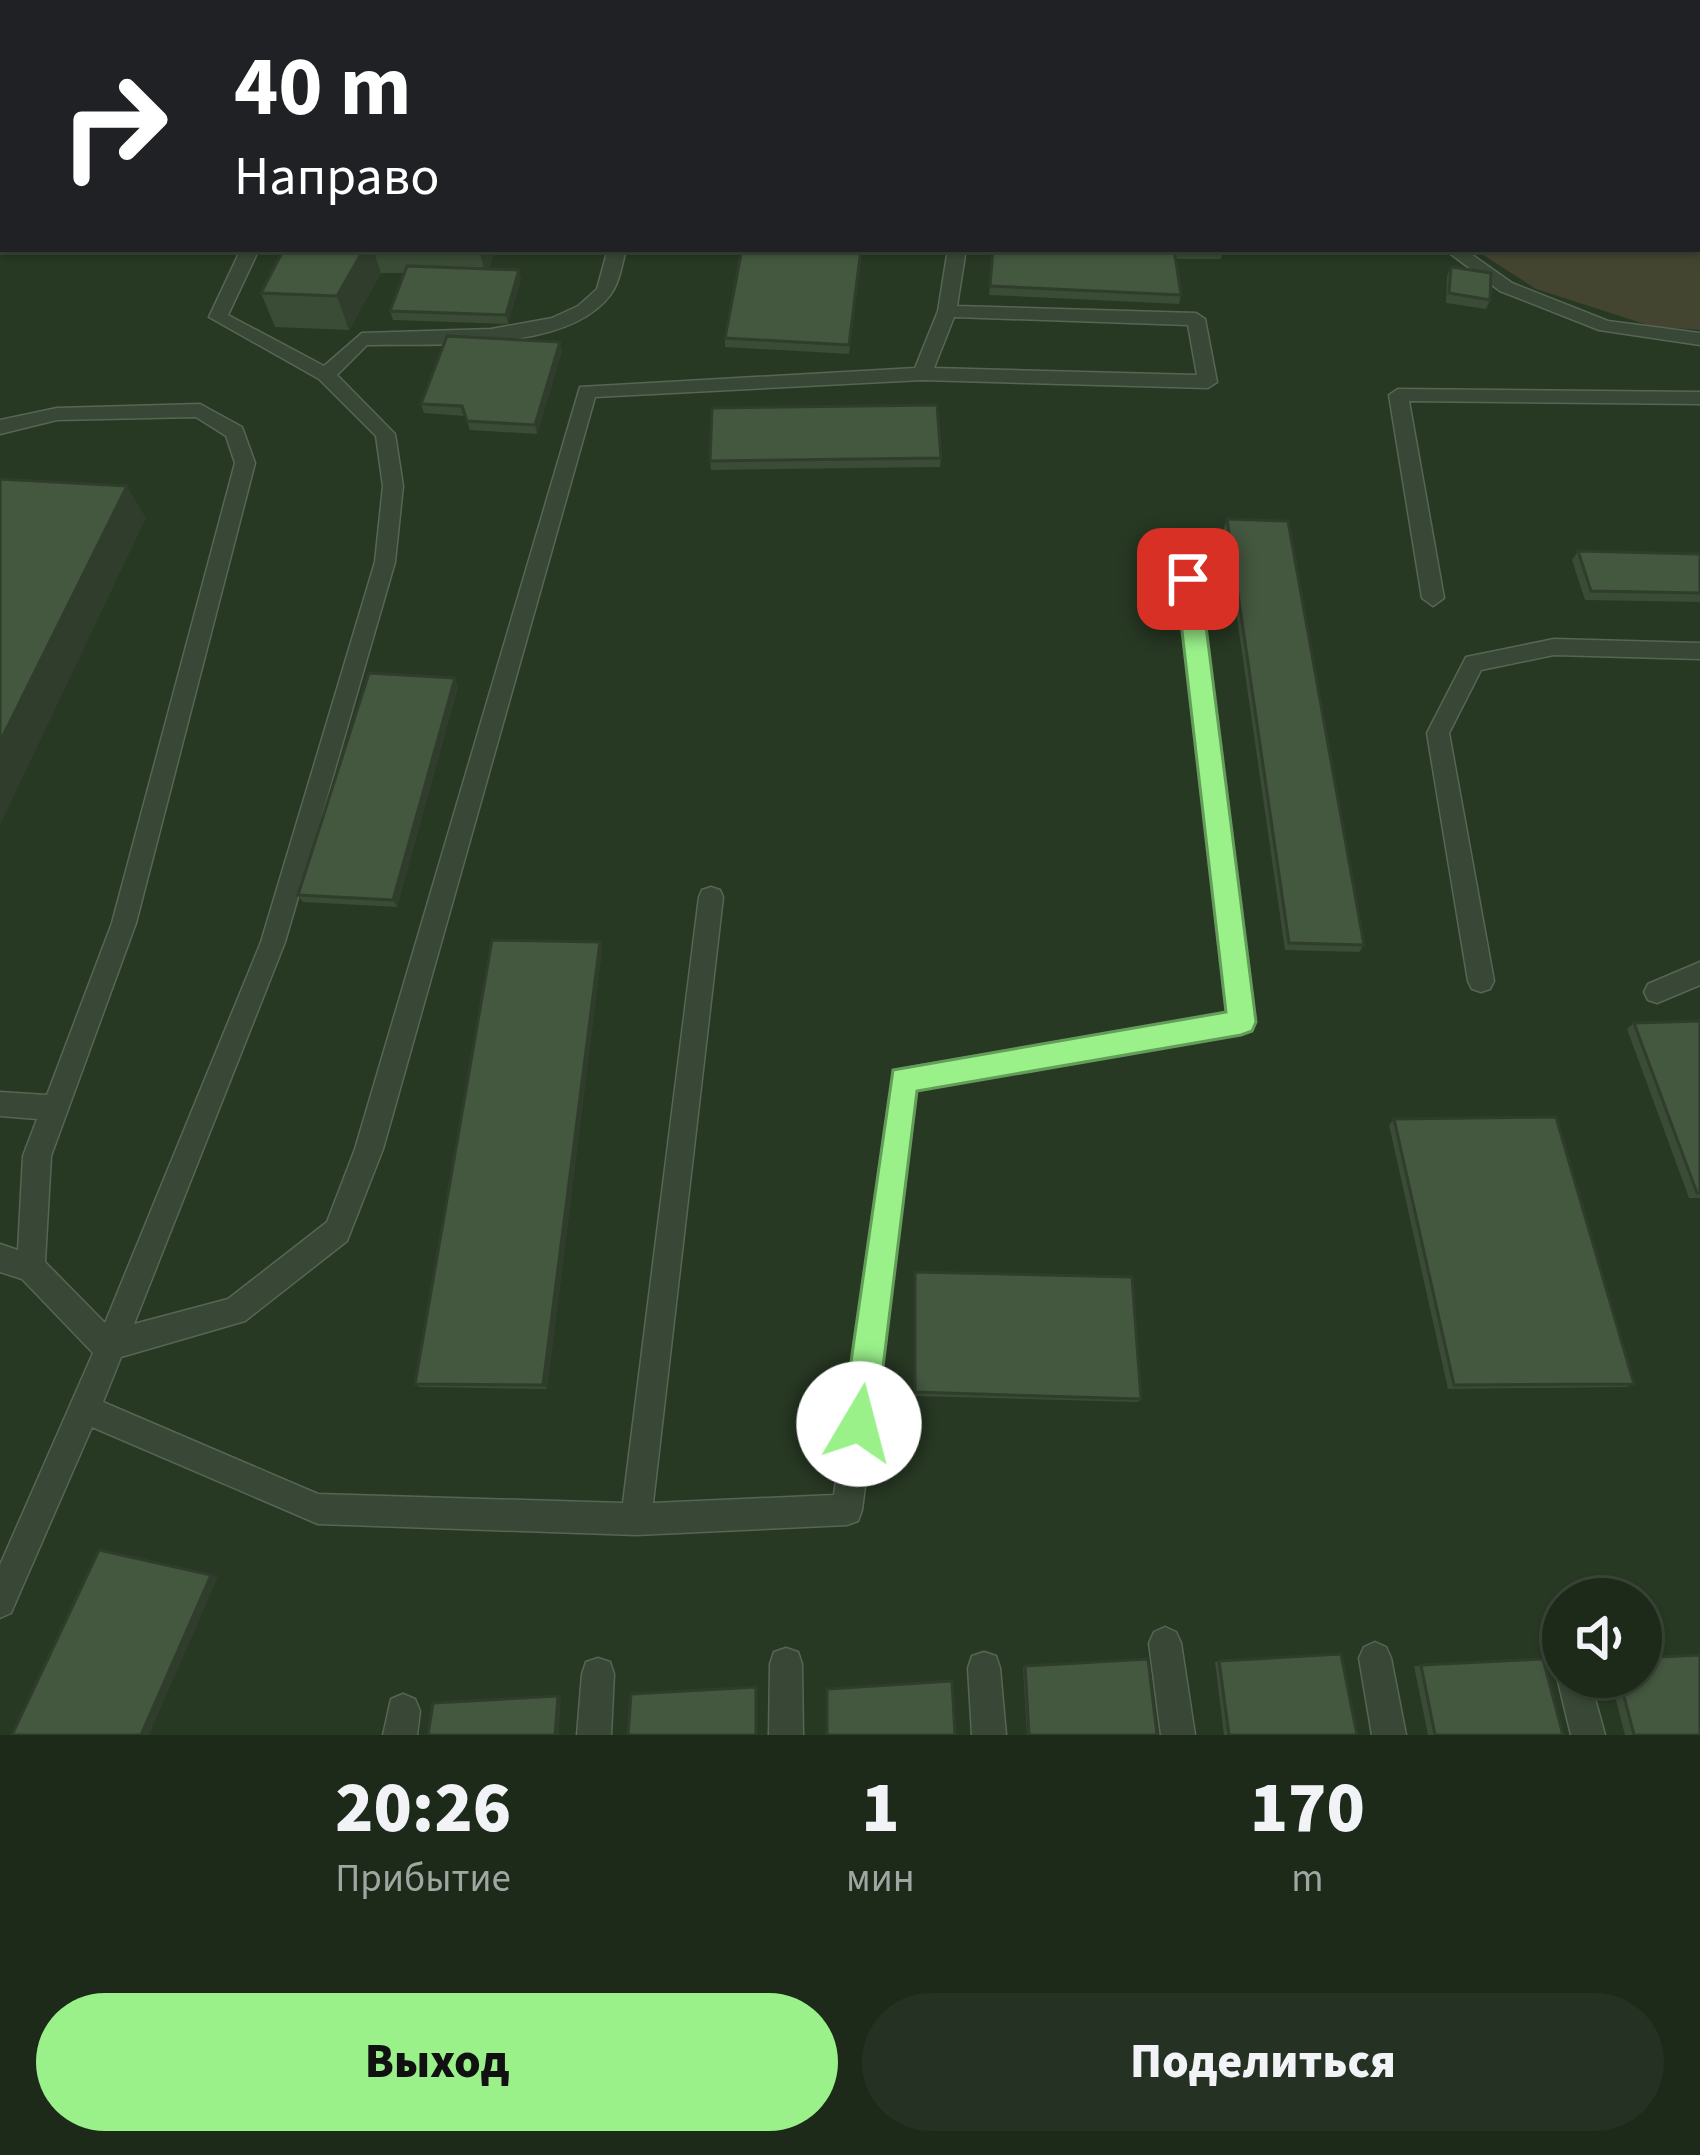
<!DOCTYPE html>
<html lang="ru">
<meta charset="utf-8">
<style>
:root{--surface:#1d2a1a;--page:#253223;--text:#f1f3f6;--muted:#a0a7a2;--line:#3b4639;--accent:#9af18a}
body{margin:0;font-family:"Source Sans 3",sans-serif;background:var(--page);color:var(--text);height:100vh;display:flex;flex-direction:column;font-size:45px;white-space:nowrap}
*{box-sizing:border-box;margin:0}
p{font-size:39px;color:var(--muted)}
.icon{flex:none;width:66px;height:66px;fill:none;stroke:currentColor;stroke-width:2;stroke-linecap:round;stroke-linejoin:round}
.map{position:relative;height:1735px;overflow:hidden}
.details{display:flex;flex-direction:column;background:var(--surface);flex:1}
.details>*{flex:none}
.hud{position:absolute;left:0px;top:0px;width:1701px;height:252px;box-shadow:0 3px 9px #0004,0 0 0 3px var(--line);background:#202124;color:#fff;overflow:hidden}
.controls{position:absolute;left:1542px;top:1578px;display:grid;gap:24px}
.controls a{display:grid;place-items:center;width:120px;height:120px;border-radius:50%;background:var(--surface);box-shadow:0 3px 9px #0004,0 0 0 3px var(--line);font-size:60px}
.pin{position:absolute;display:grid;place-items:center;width:102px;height:102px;color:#fff;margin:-51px;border-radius:24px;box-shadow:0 6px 18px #0006}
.me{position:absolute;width:132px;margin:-66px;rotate:8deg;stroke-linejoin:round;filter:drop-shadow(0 0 9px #0008)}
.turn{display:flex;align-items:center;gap:42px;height:252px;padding:0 36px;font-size:54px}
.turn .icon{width:156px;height:156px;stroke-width:2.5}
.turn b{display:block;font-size:84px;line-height:102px}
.eta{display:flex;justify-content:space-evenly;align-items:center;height:204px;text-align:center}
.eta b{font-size:72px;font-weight:800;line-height:84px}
.cta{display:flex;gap:24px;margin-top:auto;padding:24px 36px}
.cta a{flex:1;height:138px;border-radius:72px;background:var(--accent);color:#111;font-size:48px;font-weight:800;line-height:138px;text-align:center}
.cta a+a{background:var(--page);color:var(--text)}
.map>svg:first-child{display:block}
</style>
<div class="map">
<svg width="1700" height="1735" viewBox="0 0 1700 1735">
<rect width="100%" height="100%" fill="#273823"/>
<path fill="#444531" d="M 1141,0 L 1700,0 L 1700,330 L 1651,326 L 1536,289 L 1474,249 L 1698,249 L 1698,3 Z"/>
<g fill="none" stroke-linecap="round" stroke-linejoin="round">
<defs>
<g id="lane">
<path d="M 642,0 L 671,0 L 669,3 Z"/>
<rect x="1698" y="59" width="2" height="10"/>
<path d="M 241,249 L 259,249 L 228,315 L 324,366 L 362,333 L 491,329 L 552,318 L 578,306 L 597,289 L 608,249 L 626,249 C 622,264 620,281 611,294 C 568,354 433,343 367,345 L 337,375 L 395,434 L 403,486 L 395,562 L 285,942 L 134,1324 L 228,1299 L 327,1222 L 355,1149 L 580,387 L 915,368 L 938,311 L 948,249 L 966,249 L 957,306 L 1196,313 L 1205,319 L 1217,382 L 1208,388 L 922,380 L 595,397 L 383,1149 L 347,1241 L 245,1321 L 121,1357 L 103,1402 L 318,1494 L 623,1503 L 699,897 L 702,890 L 711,887 L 720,890 L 723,897 L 653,1503 L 834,1495 L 894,1070 L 1227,1013 L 1178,579 L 1188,571 L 1195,574 L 1254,1022 L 1250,1030 L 1241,1034 L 915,1089 L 862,1510 L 858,1521 L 847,1525 L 636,1535 L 318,1524 L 92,1427 L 11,1613 L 0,1618 L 0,1565 L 93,1353 L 22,1279 L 0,1272 L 0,1244 L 18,1250 L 23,1156 L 37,1119 L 0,1116 L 0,1092 L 47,1095 L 112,923 L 235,463 L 226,436 L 196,417 L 57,420 L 0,434 L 0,420 L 57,408 L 200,404 L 242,427 L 255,463 L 136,923 L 51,1156 L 45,1262 L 105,1323 L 261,942 L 375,562 L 383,486 L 376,436 L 319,379 L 209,317 ZM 954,317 L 1188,325 L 1197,375 L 934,368 Z"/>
<path d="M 1444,249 L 1464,249 L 1512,283 L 1608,321 L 1700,333 L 1700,345 L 1599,330 L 1500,291 Z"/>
<path d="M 1398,389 L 1700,392 L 1700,404 L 1409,401 L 1444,598 L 1433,606 L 1422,598 L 1389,395 Z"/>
<path d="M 1554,639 L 1700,643 L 1700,659 L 1554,655 L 1481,670 L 1449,733 L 1494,981 L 1490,989 L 1481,992 L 1472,989 L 1468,981 L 1427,733 L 1466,657 Z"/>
<path d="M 1700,962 L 1700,985 L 1657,1003 L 1648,1000 L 1644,992 L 1648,984 Z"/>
<path d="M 1165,1627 L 1176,1632 L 1181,1643 L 1195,1735 L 1161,1735 L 1149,1643 L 1154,1632 Z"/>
<path d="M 1375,1642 L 1386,1647 L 1391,1658 L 1406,1735 L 1372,1735 L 1359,1658 L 1364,1647 Z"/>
<path d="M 786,1648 L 798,1652 L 802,1664 L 803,1735 L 769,1735 L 770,1664 L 774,1652 Z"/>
<path d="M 984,1652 L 996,1656 L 1000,1668 L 1006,1735 L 972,1735 L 968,1668 L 972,1656 Z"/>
<path d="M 598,1658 L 610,1662 L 614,1674 L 611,1735 L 577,1735 L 582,1674 L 586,1662 Z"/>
<path d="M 1563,1665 L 1563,1677 L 1589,1677 L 1605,1735 L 1571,1735 L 1557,1677 Z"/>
<path d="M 403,1694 L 415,1699 L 420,1711 L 417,1735 L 383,1735 L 391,1699 Z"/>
</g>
</defs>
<use href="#lane" stroke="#576654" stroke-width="3"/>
<use href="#lane" fill="#394836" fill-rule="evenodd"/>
</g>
<g fill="#3a4b36">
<path d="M 221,0 L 640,0 L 650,3 L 212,3 Z"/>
<path d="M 751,0 L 868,0 L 877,3 L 759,3 Z"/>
<path d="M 894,0 L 1030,0 L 1040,3 L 903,3 Z"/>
<path d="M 1054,0 L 1165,0 L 1164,3 L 1072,3 Z"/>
<path d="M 284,249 L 496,249 L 488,269 L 521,279 L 508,324 L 393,320 L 390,311 L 404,273 L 381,273 L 349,330 L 275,327 L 261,293 Z"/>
<path d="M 742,249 L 862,249 L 849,354 L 725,347 L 725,338 Z"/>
<path d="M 993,249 L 1223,249 L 1221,259 L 1175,259 L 1181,295 L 1179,304 L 989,295 Z"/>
<path d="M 1451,267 L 1490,300 L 1486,309 L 1446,303 L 1447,276 Z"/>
<path d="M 560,342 L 562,351 L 537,434 L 470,430 L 465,416 L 424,413 L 421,404 Z"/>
<path d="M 941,458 L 940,467 L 711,470 L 710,461 Z"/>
<path d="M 1227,519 L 1364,945 L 1359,952 L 1285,950 L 1224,528 Z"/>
<path d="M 1578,551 L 1700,554 L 1700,602 L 1585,600 L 1572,560 Z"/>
<path d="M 458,686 L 397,907 L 303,902 L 298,895 Z"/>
<path d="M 600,942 L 602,949 L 547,1389 L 420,1387 L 415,1384 Z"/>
<path d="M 1700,1021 L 1700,1198 L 1689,1198 L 1627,1029 L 1634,1023 Z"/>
<path d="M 1394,1119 L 1634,1384 L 1626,1387 L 1448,1389 L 1389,1125 Z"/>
<path d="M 915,1276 L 1141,1399 L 1138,1402 L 914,1396 Z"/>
<path d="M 1543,1659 L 1563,1735 L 1428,1735 L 1414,1666 Z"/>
<path d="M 1219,1661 L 1357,1735 L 1224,1735 L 1215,1662 Z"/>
<path d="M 1025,1666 L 1157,1735 L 1027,1735 L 1023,1667 Z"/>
<path d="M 1610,1677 L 1641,1677 L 1700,1735 L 1625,1735 Z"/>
</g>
<g fill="#303d2c">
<path d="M 20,0 L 52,0 L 42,3 L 10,3 Z"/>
<path d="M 168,0 L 198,0 L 189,3 L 159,3 Z"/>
<path d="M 350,0 L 392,0 L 393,3 L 342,3 Z"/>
<path d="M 3,145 L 3,187 L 0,188 L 0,146 Z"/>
<path d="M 364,249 L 373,249 L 381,273 L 349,330 L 337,296 Z"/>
<path d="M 479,249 L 496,249 L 486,276 Z"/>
<path d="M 519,270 L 521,279 L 508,324 L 506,315 Z"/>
<path d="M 560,342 L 562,351 L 537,434 L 535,425 Z"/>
<path d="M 127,486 L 146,518 L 0,825 L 0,742 Z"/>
<path d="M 455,678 L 458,686 L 397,907 L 393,900 Z"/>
<path d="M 600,942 L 602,949 L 547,1389 L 543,1385 Z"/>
<path d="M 211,1575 L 218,1577 L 149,1735 L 141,1735 Z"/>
<path d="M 558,1696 L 561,1697 L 559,1735 L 555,1735 Z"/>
</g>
<g fill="#44573f" stroke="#303d2c" stroke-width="3">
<path d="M 0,0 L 20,0 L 3,3 L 3,5 L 0,6 Z"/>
<path d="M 69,0 L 168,0 L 159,3 L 60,3 Z"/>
<path d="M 221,0 L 251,0 L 242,3 L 212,3 Z"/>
<path d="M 251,0 L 350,0 L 342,3 L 242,3 Z"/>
<path d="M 418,0 L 561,0 L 570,3 L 417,3 Z"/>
<path d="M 561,0 L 640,0 L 650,3 L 570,3 Z"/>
<path d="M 712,0 L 733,0 L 741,3 L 708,3 Z"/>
<path d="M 776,0 L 868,0 L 877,3 L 785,3 Z"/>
<path d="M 922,0 L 1030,0 L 1040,3 L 931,3 Z"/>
<path d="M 1111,0 L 1163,0 L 1162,3 L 1130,3 Z"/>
<path d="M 3,22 L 3,55 L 0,56 L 0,23 Z"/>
<path d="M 3,84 L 3,145 L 0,146 L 0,85 Z"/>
<path d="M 284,249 L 364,249 L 337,296 L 261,293 Z"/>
<path d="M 742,249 L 861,249 L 849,345 L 725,338 Z"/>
<path d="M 993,249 L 1223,249 L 1223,250 L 1174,249 L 1181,295 L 990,286 Z"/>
<path d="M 407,266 L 519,270 L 506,315 L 390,311 Z"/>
<path d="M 1451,267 L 1491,273 L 1490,300 L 1449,293 Z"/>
<path d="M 447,336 L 560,342 L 535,425 L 467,421 L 462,406 L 421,404 Z"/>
<path d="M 937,405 L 941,458 L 710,461 L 712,408 Z"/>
<path d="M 0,479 L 127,486 L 0,742 Z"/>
<path d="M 1227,519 L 1288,521 L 1364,945 L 1289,943 Z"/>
<path d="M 1578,551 L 1700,554 L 1700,593 L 1591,591 Z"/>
<path d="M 369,673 L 455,678 L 393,900 L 298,895 Z"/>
<path d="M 492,940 L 600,942 L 543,1385 L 415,1384 Z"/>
<path d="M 1700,1021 L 1700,1193 L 1697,1193 L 1634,1023 Z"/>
<path d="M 1556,1117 L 1634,1384 L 1454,1385 L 1394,1119 Z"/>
<path d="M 915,1272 L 1132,1277 L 1141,1399 L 915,1392 Z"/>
<path d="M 99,1550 L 211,1575 L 141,1735 L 12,1735 Z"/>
<path d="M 1341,1654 L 1357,1735 L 1229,1735 L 1219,1661 Z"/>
<path d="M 1700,1655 L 1700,1735 L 1634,1735 L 1619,1677 L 1641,1677 L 1641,1658 Z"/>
<path d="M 1148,1659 L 1157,1735 L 1029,1735 L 1025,1666 Z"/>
<path d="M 1543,1659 L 1563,1735 L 1435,1735 L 1421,1665 Z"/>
<path d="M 952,1681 L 955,1735 L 827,1735 L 827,1689 Z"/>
<path d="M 756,1687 L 756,1735 L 628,1735 L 631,1694 Z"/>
<path d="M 558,1696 L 555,1735 L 428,1735 L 433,1703 Z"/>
</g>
<path fill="#9af18a" stroke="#649d5a" stroke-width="3" d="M 1188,570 L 1200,579 L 1256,1022 L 1252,1031 L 1241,1035 L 917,1091 L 876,1424 L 871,1436 L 859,1441 L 847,1436 L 842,1424 L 893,1070 L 1226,1012 L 1176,579 Z"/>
</svg>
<div class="controls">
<a><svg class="icon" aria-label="sound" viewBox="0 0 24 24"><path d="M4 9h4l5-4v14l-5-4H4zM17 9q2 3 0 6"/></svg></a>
</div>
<div class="pin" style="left:1188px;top:579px;background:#d93025"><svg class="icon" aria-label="arrive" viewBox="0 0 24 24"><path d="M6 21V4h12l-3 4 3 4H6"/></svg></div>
<svg class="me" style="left:859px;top:1424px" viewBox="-20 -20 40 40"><circle r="19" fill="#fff"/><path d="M0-13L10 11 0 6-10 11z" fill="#9af18a"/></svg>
<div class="hud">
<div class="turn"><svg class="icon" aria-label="right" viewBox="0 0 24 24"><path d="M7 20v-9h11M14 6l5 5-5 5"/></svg><div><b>40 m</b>Направо</div></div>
</div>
</div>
<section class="details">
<div class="eta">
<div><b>20:26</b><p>Прибытие</p></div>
<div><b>1</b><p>мин</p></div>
<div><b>170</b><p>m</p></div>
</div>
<div class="cta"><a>Выход</a><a>Поделиться</a></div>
</section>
